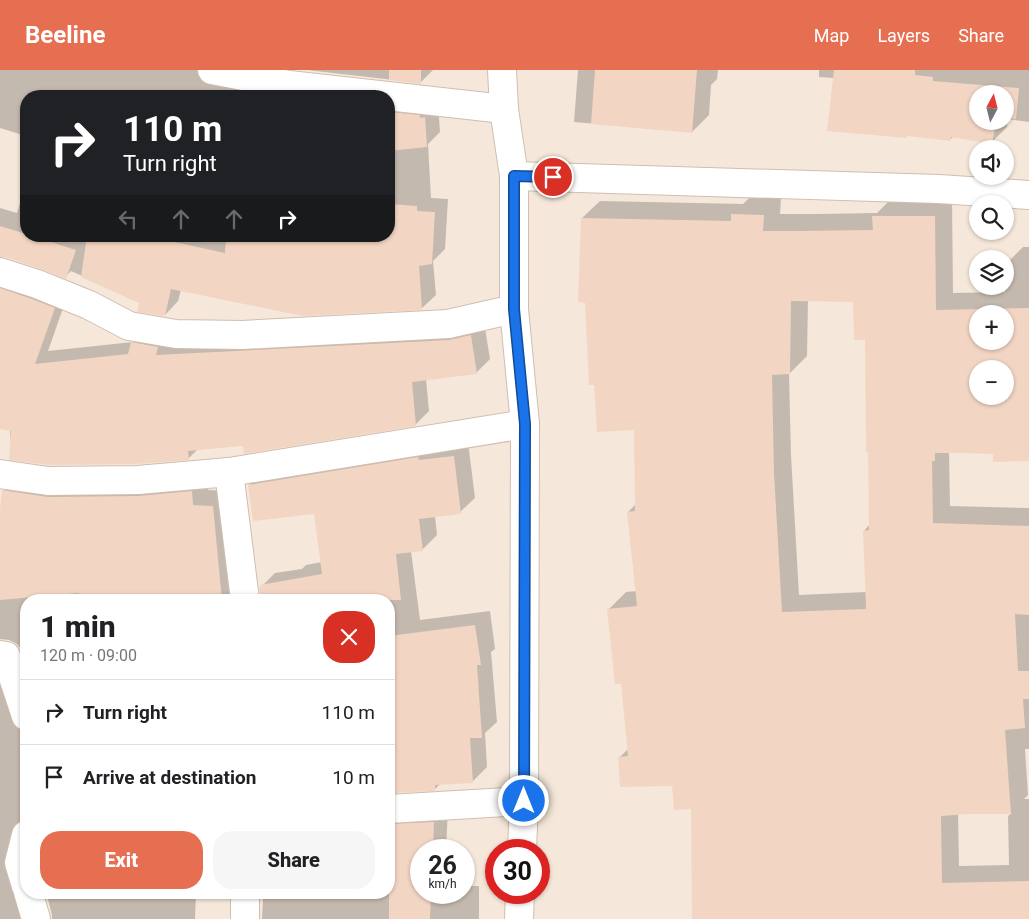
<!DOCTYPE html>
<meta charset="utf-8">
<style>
:root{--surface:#fff;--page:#f6f6f6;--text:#202124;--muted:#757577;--line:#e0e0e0;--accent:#e76f51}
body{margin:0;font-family:Roboto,sans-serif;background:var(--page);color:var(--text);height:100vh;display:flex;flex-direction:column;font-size:19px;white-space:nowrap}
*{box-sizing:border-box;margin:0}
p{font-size:16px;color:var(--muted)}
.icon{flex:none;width:28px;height:28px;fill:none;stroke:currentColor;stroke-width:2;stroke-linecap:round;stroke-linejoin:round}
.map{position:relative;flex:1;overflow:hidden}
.sheet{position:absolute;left:20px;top:524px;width:375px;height:305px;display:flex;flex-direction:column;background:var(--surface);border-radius:20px;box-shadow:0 1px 4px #0004}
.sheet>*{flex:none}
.guide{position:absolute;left:20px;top:20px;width:375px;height:152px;border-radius:20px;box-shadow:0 1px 4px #0004;background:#202124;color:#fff;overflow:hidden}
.needle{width:32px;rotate:7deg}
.tools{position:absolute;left:969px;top:15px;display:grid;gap:10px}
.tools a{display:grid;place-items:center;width:45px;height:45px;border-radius:50%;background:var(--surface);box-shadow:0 1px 4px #0004;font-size:25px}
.speed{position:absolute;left:410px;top:769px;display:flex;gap:10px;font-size:25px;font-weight:700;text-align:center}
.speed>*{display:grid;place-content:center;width:65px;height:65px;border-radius:50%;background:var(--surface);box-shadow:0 1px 4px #0004;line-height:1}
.speed small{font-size:12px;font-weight:400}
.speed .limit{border:8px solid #d22;background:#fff;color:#111}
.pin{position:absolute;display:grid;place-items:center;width:42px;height:42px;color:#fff;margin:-21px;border:2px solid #fff;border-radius:50%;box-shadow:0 1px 5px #0007}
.me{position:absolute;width:55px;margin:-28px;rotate:0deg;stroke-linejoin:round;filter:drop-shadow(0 0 4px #0008)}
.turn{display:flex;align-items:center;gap:18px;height:105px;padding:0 20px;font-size:22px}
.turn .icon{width:65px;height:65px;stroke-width:2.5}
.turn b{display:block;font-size:35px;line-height:42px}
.lanes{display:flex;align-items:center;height:48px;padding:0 20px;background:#0003;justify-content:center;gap:25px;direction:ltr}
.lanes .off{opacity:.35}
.round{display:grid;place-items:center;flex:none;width:52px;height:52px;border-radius:20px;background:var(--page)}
.overview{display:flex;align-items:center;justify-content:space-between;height:85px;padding:0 20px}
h1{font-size:30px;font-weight:800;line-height:38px}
.action{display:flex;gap:10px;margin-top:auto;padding:10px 20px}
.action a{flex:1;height:58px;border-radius:20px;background:var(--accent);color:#fff;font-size:20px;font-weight:800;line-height:58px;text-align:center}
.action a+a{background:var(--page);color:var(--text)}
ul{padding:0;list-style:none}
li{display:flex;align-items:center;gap:15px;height:65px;padding:0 20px;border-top:1px solid var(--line)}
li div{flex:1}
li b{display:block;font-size:19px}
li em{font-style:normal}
header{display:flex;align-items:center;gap:30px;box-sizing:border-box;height:70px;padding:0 25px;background:var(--accent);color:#fff}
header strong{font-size:24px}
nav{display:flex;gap:28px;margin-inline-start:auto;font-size:18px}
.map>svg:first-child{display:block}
</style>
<header>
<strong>Beeline</strong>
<nav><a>Map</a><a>Layers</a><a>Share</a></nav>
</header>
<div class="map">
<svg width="1029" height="849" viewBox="0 0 1029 849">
<rect width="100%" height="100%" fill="#fdf6ec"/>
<path fill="#f5e8da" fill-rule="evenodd" d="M 0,0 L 1029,0 L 1029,849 L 0,849 ZM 978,24 L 1005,24 L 1005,51 L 978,51 ZM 26,26 L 389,26 L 389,166 L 26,166 ZM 978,79 L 1005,79 L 1005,106 L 978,106 ZM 978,134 L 1005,134 L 1005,161 L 978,161 ZM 978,189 L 1005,189 L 1005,216 L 978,216 ZM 978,244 L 1005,244 L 1005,271 L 978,271 ZM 978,299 L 1005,299 L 1005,326 L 978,326 ZM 26,530 L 389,530 L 389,822 L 26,822 ZM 421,780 L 464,780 L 464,822 L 421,822 ZM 496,780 L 539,780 L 539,822 L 496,822 Z"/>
<g fill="#0003" fill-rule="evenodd">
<path d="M 0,0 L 220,0 L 384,26 L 26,26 L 26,66 L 0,58 Z"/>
<path d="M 307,0 L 433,0 L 420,13 Z"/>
<path d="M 578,0 L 718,0 L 717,9 L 711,15 L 709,45 L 692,62 L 574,52 Z"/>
<path d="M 819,0 L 1029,0 L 1029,52 L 1008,49 L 1007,57 L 991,73 L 954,66 L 950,70 L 834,8 L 819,7 ZM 978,24 L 1005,24 L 1005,51 L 978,51 Z"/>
<path d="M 389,27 L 438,34 L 440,62 L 428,74 L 431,128 L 448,129 L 445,179 L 433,191 L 436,225 L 422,238 L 181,220 L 178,231 L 165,245 L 141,232 L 71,201 L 65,207 L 5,186 L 0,186 L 0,138 L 17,143 L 26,113 L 26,166 L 389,166 Z"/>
<path d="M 750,127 L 781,128 L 780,144 L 816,144 L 877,143 L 891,129 L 952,128 L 953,223 L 1005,222 L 1006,194 L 1023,177 L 1029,177 L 1029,390 L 994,383 L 949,382 L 950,436 L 1029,438 L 1029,679 L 1025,679 L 1028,725 L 1024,729 L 1029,729 L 1029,849 L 694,849 L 693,737 L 673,715 L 619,688 L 629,678 L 623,612 L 609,539 L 626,522 L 637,521 L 628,442 L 636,434 L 635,359 L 582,148 L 600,131 L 743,134 ZM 808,230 L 854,230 L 867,268 L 870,454 L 864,461 L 866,522 L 799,525 L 791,385 L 789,304 L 807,286 ZM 978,244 L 1005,244 L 1005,271 L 978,271 ZM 978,299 L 1005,299 L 1005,326 L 978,326 ZM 958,743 L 1012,743 L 1008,746 L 1009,795 L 959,796 Z"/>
<path d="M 0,194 L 68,224 L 48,281 L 133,272 L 146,259 L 484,252 L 490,289 L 476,303 L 426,309 L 429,341 L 415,355 L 198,379 L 188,389 L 11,377 L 9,343 L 0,344 Z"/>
<path d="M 468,372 L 475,428 L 460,442 L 435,446 L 437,465 L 422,480 L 411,481 L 420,550 L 490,541 L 495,579 L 491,582 L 497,652 L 485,663 L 487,697 L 472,712 L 441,713 L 435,719 L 389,722 L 389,530 L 262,530 L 260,518 L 275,503 L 302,499 L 306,495 L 322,492 L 315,442 L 249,415 L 264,400 Z"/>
<path d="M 18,406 L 206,407 L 208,420 L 228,421 L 255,530 L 26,530 L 26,594 L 22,580 L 17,574 L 9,570 L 0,569 L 0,449 L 4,421 Z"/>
<path d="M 0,575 L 26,637 L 26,749 L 24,749 L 18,774 L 46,849 L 0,849 Z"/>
<path d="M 389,727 L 448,738 L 446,780 L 421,780 L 421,822 L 464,822 L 464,816 L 479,816 L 479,849 L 262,849 L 263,829 L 269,822 L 389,822 Z"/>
<path d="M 46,822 L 196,822 L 195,849 L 52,849 L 52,845 Z"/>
</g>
<g fill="#f3d5c3" fill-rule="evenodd">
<path d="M 389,0 L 421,0 L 421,14 L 389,10 Z"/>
<path d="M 595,0 L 697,0 L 692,63 L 591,54 Z"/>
<path d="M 834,0 L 915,0 L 915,5 L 933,7 L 933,11 L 1019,18 L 1016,49 L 1005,48 L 1005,24 L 978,24 L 978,51 L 996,51 L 992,74 L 951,67 L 951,71 L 907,66 L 907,68 L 827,61 Z"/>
<path d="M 389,42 L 420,45 L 420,48 L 425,47 L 427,77 L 389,81 Z"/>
<path d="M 389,134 L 417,136 L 417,141 L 435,142 L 432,194 L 419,196 L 422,240 L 303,246 L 171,219 L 165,246 L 137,242 L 139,233 L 81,207 L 87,166 L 147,166 L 225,183 L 226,166 L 389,166 Z"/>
<path d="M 731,144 L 764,145 L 763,161 L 797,161 L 873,160 L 872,146 L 935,146 L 936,240 L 1029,238 L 1029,391 L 993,392 L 993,384 L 962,383 L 935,383 L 935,391 L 932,391 L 933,453 L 1029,456 L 1029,545 L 1015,544 L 1018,601 L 1029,601 L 1029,629 L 1023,629 L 1025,658 L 1005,660 L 1011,744 L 969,744 L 941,746 L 942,813 L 1029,811 L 1029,849 L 692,849 L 691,739 L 674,740 L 672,716 L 620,717 L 618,687 L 628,686 L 621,614 L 615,614 L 607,539 L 637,536 L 627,442 L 635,441 L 634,360 L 597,362 L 594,315 L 589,315 L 585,233 L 578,232 L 581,148 L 731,151 ZM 791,231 L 853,232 L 854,270 L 865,270 L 866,382 L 868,382 L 869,460 L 863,461 L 866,539 L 782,542 L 774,403 L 772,305 L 790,304 ZM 978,244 L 1005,244 L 1005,271 L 978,271 ZM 978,299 L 1005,299 L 1005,326 L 978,326 Z"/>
<path d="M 0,156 L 26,164 L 26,166 L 32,166 L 76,180 L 66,209 L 42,199 L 5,187 L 0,187 Z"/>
<path d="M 0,218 L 32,229 L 55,238 L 35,294 L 128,284 L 131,272 L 158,277 L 156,285 L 449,270 L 471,265 L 477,304 L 412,312 L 416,356 L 244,384 L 243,376 L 188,381 L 189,390 L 137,394 L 49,395 L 9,390 L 11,361 L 0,359 Z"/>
<path d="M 454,386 L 461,444 L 419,449 L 423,481 L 396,484 L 401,530 L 262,530 L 260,515 L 322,504 L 314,444 L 253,451 L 248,415 L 418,387 L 419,390 Z"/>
<path d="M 2,420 L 48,427 L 138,426 L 192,421 L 193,435 L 213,436 L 222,530 L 79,530 L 79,523 L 0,530 L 0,439 Z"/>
<path d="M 475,555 L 481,595 L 477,595 L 482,668 L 470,668 L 473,713 L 435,715 L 435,721 L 389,723 L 389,566 Z"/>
<path d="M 434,752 L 433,780 L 421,780 L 421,822 L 431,822 L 430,849 L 389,849 L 389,754 Z"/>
</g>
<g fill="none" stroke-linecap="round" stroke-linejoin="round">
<defs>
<g id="street">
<path d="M 212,0 L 289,15 L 504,39"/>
<path d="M 502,0 L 504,39 L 514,106 L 514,239 L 525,354 L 524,731 L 522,780"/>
<path d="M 514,106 L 939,119 L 1029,125"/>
<path d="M 0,202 L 37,214 L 89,235 L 129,256 L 176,264 L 242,265 L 448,254 L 514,239"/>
<path d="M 229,402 L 245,530"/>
<path d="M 0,404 L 48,411 L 138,410 L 229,402 L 525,354"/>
<path d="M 0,585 L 6,586 L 26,646"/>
<path d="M 389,739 L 524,731"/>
<path d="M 26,765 L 19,793 L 26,816"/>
<path d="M 28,822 L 36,849"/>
<path d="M 245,849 L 245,822"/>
<path d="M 519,849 L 520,822"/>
</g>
</defs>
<use href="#street" stroke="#d1beb0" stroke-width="30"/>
<use href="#street" stroke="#fff" stroke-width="28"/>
</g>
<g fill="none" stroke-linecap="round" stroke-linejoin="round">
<defs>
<path id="route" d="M 524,731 L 525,354 L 514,239 L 514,106 L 553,107"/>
</defs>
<use href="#route" stroke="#114b97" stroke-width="12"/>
<use href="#route" stroke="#1a73e8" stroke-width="9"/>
</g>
</svg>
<div class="tools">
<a><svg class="needle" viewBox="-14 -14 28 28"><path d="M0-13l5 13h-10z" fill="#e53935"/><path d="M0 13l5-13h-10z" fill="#757577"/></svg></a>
<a><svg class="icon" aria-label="sound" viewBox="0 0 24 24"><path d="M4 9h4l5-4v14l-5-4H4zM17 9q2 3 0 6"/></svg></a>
<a><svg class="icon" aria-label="search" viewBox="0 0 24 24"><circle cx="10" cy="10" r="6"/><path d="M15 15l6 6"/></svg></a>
<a><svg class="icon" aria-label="layers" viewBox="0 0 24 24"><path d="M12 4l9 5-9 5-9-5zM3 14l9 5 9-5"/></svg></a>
<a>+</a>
<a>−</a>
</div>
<div class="speed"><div>26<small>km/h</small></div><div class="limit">30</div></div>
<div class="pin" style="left:553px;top:107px;background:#d93025"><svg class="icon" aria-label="arrive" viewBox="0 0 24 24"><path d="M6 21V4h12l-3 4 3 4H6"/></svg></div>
<svg class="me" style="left:524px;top:731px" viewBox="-20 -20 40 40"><circle r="17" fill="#1a73e8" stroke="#fff" stroke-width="3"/><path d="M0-11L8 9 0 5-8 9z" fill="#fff"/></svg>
<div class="guide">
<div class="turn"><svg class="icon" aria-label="right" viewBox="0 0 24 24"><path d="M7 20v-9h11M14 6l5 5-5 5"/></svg><div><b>110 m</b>Turn right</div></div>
<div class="lanes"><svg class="icon off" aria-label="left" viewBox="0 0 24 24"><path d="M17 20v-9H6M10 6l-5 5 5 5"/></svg><svg class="icon off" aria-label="ahead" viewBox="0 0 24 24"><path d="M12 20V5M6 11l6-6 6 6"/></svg><svg class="icon off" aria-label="ahead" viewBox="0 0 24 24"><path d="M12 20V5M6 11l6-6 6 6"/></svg><svg class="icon" aria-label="right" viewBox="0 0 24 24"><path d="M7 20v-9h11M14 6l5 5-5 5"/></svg></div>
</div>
<section class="sheet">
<div class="overview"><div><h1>1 min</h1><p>120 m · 09:00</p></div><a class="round" style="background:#d93025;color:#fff"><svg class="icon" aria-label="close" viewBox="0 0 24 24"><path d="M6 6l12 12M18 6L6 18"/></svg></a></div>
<ul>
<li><svg class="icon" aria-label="right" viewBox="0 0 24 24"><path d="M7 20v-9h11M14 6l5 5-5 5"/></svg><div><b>Turn right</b></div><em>110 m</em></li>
<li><svg class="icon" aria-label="arrive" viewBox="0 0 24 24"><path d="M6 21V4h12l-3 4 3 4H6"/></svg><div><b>Arrive at destination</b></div><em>10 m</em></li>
</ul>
<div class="action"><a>Exit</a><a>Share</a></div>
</section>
</div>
